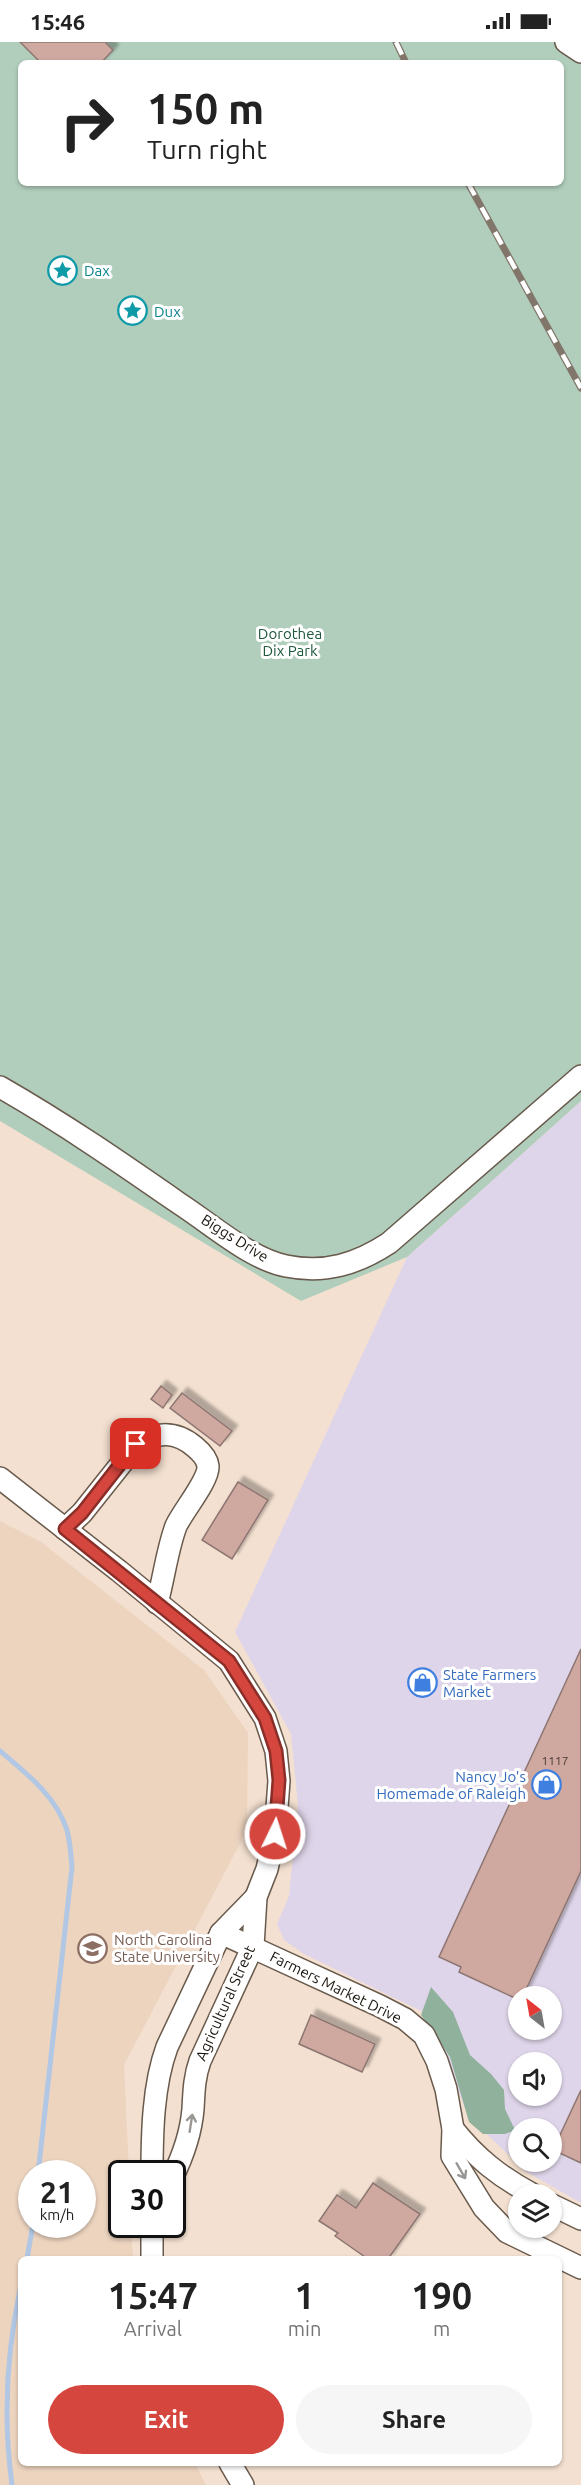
<!DOCTYPE html>
<style>
:root{--surface:#fff;--page:#f6f6f6;--text:#222;--muted:#767676;--accent:#d5463e}
body{margin:0;font-family:Ubuntu,sans-serif;background:var(--page);color:var(--text);height:100vh;display:flex;flex-direction:column;font-size:22px;white-space:nowrap}
*{box-sizing:border-box;margin:0}
p{font-size:20px;color:var(--muted)}
.icon{flex:none;width:33px;height:33px;fill:none;stroke:currentColor;stroke-width:2;stroke-linecap:round;stroke-linejoin:round}
.map{position:relative;flex:1;overflow:hidden}
.details{position:absolute;left:18px;top:2214px;width:544px;height:210px;display:flex;flex-direction:column;background:var(--surface);border-radius:9px;box-shadow:0 2px 4px #0004}
.details>*{flex:none}
.hud{position:absolute;left:18px;top:18px;width:546px;height:126px;border-radius:9px;box-shadow:0 2px 4px #0004;background:#fff;color:var(--text);overflow:hidden}
.needle{width:39px;rotate:329deg}
.fabs{position:absolute;left:508px;top:1944px;display:grid;gap:12px}
.fabs a{display:grid;place-items:center;width:54px;height:54px;border-radius:50%;background:var(--surface);box-shadow:0 2px 4px #0004;font-size:30px}
.speed{position:absolute;left:18px;top:2118px;display:flex;gap:12px;font-size:30px;font-weight:700;text-align:center}
.speed>*{display:grid;place-content:center;width:78px;height:78px;border-radius:50%;background:var(--surface);box-shadow:0 2px 4px #0004;line-height:1}
.speed small{font-size:15px;font-weight:400}
.speed .limit{border:3px solid #111;border-radius:9px;background:#fff;color:#111}
.pin{position:absolute;display:grid;place-items:center;width:51px;height:51px;color:#fff;margin:-26px;border-radius:12px;box-shadow:0 3px 9px #0006}
.me{position:absolute;width:66px;margin:-33px;rotate:4deg;stroke-linejoin:round;filter:drop-shadow(0 0 4px #0008)}
.turn{display:flex;align-items:center;gap:21px;height:126px;padding:0 30px;font-size:27px}
.turn .icon{width:78px;height:78px;stroke-width:2.5}
.turn b{display:block;font-size:42px;line-height:51px}
.eta{display:flex;justify-content:space-evenly;align-items:center;height:102px;text-align:center}
.eta b{font-size:36px;font-weight:700;line-height:42px}
.cta{display:flex;gap:12px;margin-top:auto;padding:12px 30px}
.cta a{flex:1;height:69px;border-radius:36px;background:var(--accent);color:#fff;font-size:24px;font-weight:700;line-height:69px;text-align:center}
.cta a+a{background:var(--page);color:var(--text)}
.status{display:flex;justify-content:space-between;align-items:center;height:42px;padding:0 30px;background:var(--surface);direction:ltr}
.status svg{height:16px;fill:currentColor}
.map>svg:first-child{display:block}
</style>
<div class="status"><b>15:46</b><svg viewBox="0 0 49 12"><path d="M0 12V9h3v3zM5 12V6h3v6zM10 12V3h3v9zM15 12V0h3v12zM26 1h20v11H26zM47 4h2v5h-2z"/></svg></div>
<div class="map">
<svg width="581" height="2443" viewBox="0 0 581 2443">
<defs>
<filter id="shadow"><feDropShadow dx="5.5" dy="-5.5" stdDeviation="1.5" flood-color="#0004"/></filter>
</defs>
<rect width="100%" height="100%" fill="#f3e0d0"/>
<path fill="#dfd5ea" fill-rule="evenodd" d="M 581,1059 L 581,2161 L 525,2129 L 468,2074 L 449,2024 L 423,1970 L 304,1912 L 284,1898 L 277,1882 L 289,1854 L 298,1763 L 291,1692 L 235,1590 L 407,1215 ZM 519,1954 L 552,1954 L 552,1988 L 519,1988 ZM 519,2020 L 552,2020 L 552,2054 L 519,2054 ZM 519,2086 L 552,2086 L 552,2120 L 519,2120 Z"/>
<path fill="#ecd4bf" fill-rule="evenodd" d="M 0,1479 L 41,1500 L 204,1628 L 248,1691 L 247,1788 L 124,2023 L 129,2131 L 122,2132 L 122,2182 L 131,2183 L 133,2217 L 21,2217 L 21,2421 L 195,2421 L 206,2443 L 0,2443 ZM 32,2132 L 82,2132 L 82,2182 L 32,2182 Z"/>
<path fill="#b1cebc" fill-rule="evenodd" d="M 0,0 L 581,0 L 581,1059 L 407,1215 L 301,1259 L 0,1079 ZM 21,21 L 561,21 L 561,141 L 21,141 Z"/>
<path fill="#90b29d" d="M 431,1945 L 453,1970 L 470,2013 L 491,2032 L 504,2048 L 505,2067 L 515,2088 L 505,2092 L 483,2092 L 469,2080 L 450,2015 L 421,1973 Z"/>
<g fill="none" stroke-linecap="round" stroke-linejoin="round">
<g stroke="#b1c7e4" stroke-width="5">
<path d="M 0,1709 C 26,1731 56,1754 67,1788 C 70,1799 71,1813 72,1825 L 38,2132"/>
<path d="M 27,2217 L 33,2182"/>
<path d="M 12,2443 C 3,2377 7,2307 21,2243"/>
</g>
</g>
<g fill="#cfa8a0" stroke="#8d7672" stroke-width="1.5" filter="url(#shadow)">
<path d="M 20,0 L 105,0 L 113,8 L 101,21 L 41,21 Z"/>
<path d="M 161,1344 L 172,1353 L 163,1366 L 151,1357 Z"/>
<path d="M 182,1351 L 232,1389 L 220,1404 L 170,1366 Z"/>
<path d="M 238,1440 L 268,1458 L 232,1517 L 202,1498 Z"/>
<path d="M 581,1607 L 581,1829 L 523,1954 L 519,1954 L 519,1958 L 459,1930 L 461,1925 L 439,1915 Z"/>
<path d="M 311,1973 L 375,2002 L 362,2030 L 299,2002 Z"/>
<path d="M 581,2048 L 581,2121 L 553,2108 Z"/>
<path d="M 373,2141 L 420,2172 L 388,2217 L 368,2217 L 335,2194 L 338,2191 L 319,2179 L 337,2153 L 356,2166 Z"/>
</g>
<g fill="none" stroke-linecap="round" stroke-linejoin="round">
<defs>
<g id="minor">
<path d="M 566,0 L 581,10"/>
<path d="M 0,1045 C 63,1081 121,1121 180,1162 C 211,1182 250,1217 286,1224 C 325,1232 357,1222 389,1201 L 581,1034"/>
<path d="M 0,1436 L 119,1529 L 229,1619 L 265,1676 L 276,1709 L 279,1739 L 275,1792 L 267,1827 L 256,1855 L 253,1904 L 200,2019 C 194,2036 194,2050 193,2067 C 191,2091 183,2114 172,2136"/>
<path d="M 65,1487 L 82,1471 L 137,1402 C 158,1389 176,1389 195,1405 C 201,1410 207,1416 208,1424 C 209,1438 183,1469 176,1484 C 167,1508 164,1536 157,1561"/>
<path d="M 221,1891 L 380,1964 L 405,1977 L 424,1993 L 437,2019 L 446,2047 L 453,2087 L 452,2114 L 484,2166 L 507,2190 L 581,2226"/>
<path d="M 453,2087 C 476,2116 500,2135 532,2152"/>
<path d="M 152,2132 C 152,2091 153,2043 167,2005 L 221,1891 L 256,1855"/>
<path d="M 552,2163 L 581,2177"/>
<path d="M 152,2217 L 152,2182"/>
<path d="M 230,2421 L 243,2443"/>
</g>
</defs>
<use href="#minor" stroke="#695a4c" stroke-width="24"/>
<use href="#minor" stroke="#fff" stroke-width="21"/>
<defs>
<g id="rail">
<path d="M 396,0 L 406,21"/>
<path d="M 468,141 L 581,346"/>
</g>
</defs>
<use href="#rail" stroke="#82766b" stroke-width="7"/>
<use href="#rail" stroke="#fff" stroke-width="4.5" stroke-dasharray="14" stroke-linecap="butt"/>
</g>
<defs><path id="oneway-shaft" d="M-6 0H5M1.5-3L5.5 0L1.5 3" fill="none" stroke-width="1.6" stroke-linecap="round" stroke-linejoin="round" transform="scale(1.5)"/></defs>
<g stroke="#999693">
<use href="#oneway-shaft" transform="translate(191 2081) rotate(-81)"/>
<use href="#oneway-shaft" transform="translate(461 2129) rotate(60)"/>
</g>
<g fill="none" stroke-linecap="round" stroke-linejoin="round">
<defs>
<path id="route" d="M 136,1402 L 82,1471 L 65,1487 L 229,1619 L 265,1676 L 276,1709 L 279,1738 L 275,1792"/>
</defs>
<use href="#route" stroke="#8a2e28" stroke-width="15"/>
<use href="#route" stroke="#d5463e" stroke-width="10"/>
</g>
<defs>
<symbol id="sight-ring" viewBox="-11 -11 22 22"><circle r="9.5" fill="#fff" stroke="#0f9aa8" stroke-width="1.5"/><path d="M0-6L1.8-2.2L6-1.7L2.9 1.2L3.7 5.4L0 3.3L-3.7 5.4L-2.9 1.2L-6-1.7L-1.8-2.2Z" fill="#0f9aa8"/></symbol>
<symbol id="shop-ring" viewBox="-11 -11 22 22"><circle r="9.5" fill="#fff" stroke="#3f7fe0" stroke-width="1.5"/><path d="M-5-2.5h2.3a2.7 3.5 0 0 1 5.4 0H5L5.5 6h-11ZM-1.5-2.5h3a1.5 2.3 0 0 0-3 0Z" fill="#3f7fe0"/></symbol>
<symbol id="university-ring" viewBox="-11 -11 22 22"><circle r="9.5" fill="#fff" stroke="#8d6e63" stroke-width="1.5"/><path d="M0-5L7-2L0 1L-7-2ZM-4 1L0 2.5L4 1V4Q0 6-4 4Z" fill="#8d6e63"/></symbol>
</defs>
<g fill-rule="evenodd">
<use href="#sight-ring" x="46" y="212" width="33" height="33"/>
<use href="#sight-ring" x="116" y="252" width="33" height="33"/>
<use href="#shop-ring" x="406" y="1624" width="33" height="33"/>
<use href="#shop-ring" x="530" y="1726" width="33" height="33"/>
<use href="#university-ring" x="76" y="1890" width="33" height="33"/>
</g>
<g text-anchor="middle" dominant-baseline="central" stroke-width="6" stroke-linejoin="round" paint-order="stroke">
<g font-size="12" fill="#493a34">
<text x="555" y="1718">1117</text>
</g>
<g font-size="15" fill="#0d838f" stroke="#fff" text-anchor="start">
<text x="84" y="228">Dax</text>
<text x="154" y="269">Dux</text>
</g>
<g font-size="15" fill="#1c573a" stroke="#fff">
<text x="290" y="591">Dorothea<tspan x="290" dy="17">Dix Park</tspan></text>
</g>
<g font-size="15" fill="#1c1610" stroke="#fff">
<text transform="translate(235 1196) rotate(32)">Biggs Drive</text>
<text transform="translate(336 1945) rotate(26)">Farmers Market Drive</text>
<text transform="translate(225 1961) rotate(-66)">Agricultural Street</text>
</g>
<g font-size="15" fill="#366cbe" stroke="#fff" text-anchor="start">
<text x="443" y="1632">State Farmers<tspan x="443" dy="17">Market</tspan></text>
<text x="526" y="1734" text-anchor="end">Nancy Jo's<tspan x="526" dy="17">Homemade of Raleigh</tspan></text>
</g>
<g font-size="15" fill="#785e54" stroke="#fff" text-anchor="start">
<text x="114" y="1897">North Carolina<tspan x="114" dy="17">State University</tspan></text>
</g>
</g>
</svg>
<div class="fabs">
<a><svg class="needle" viewBox="-14 -14 28 28"><path d="M0-13l5 13h-10z" fill="#e53935"/><path d="M0 13l5-13h-10z" fill="#767676"/></svg></a>
<a><svg class="icon" aria-label="sound" viewBox="0 0 24 24"><path d="M4 9h4l5-4v14l-5-4H4zM17 9q2 3 0 6"/></svg></a>
<a><svg class="icon" aria-label="search" viewBox="0 0 24 24"><circle cx="10" cy="10" r="6"/><path d="M15 15l6 6"/></svg></a>
<a><svg class="icon" aria-label="layers" viewBox="0 0 24 24"><path d="M12 4l9 5-9 5-9-5zM3 14l9 5 9-5"/></svg></a>
</div>
<div class="speed"><div>21<small>km/h</small></div><div class="limit">30</div></div>
<div class="pin" style="left:136px;top:1402px;background:#d93025"><svg class="icon" aria-label="arrive" viewBox="0 0 24 24"><path d="M6 21V4h12l-3 4 3 4H6"/></svg></div>
<svg class="me" style="left:275px;top:1792px" viewBox="-20 -20 40 40"><circle r="17" fill="#d5463e" stroke="#fff" stroke-width="3"/><path d="M0-11L8 9 0 5-8 9z" fill="#fff"/></svg>
<div class="hud">
<div class="turn"><svg class="icon" aria-label="right" viewBox="0 0 24 24"><path d="M7 20v-9h11M14 6l5 5-5 5"/></svg><div><b>150 m</b>Turn right</div></div>
</div>
<section class="details">
<div class="eta">
<div><b>15:47</b><p>Arrival</p></div>
<div><b>1</b><p>min</p></div>
<div><b>190</b><p>m</p></div>
</div>
<div class="cta"><a>Exit</a><a>Share</a></div>
</section>
</div>
